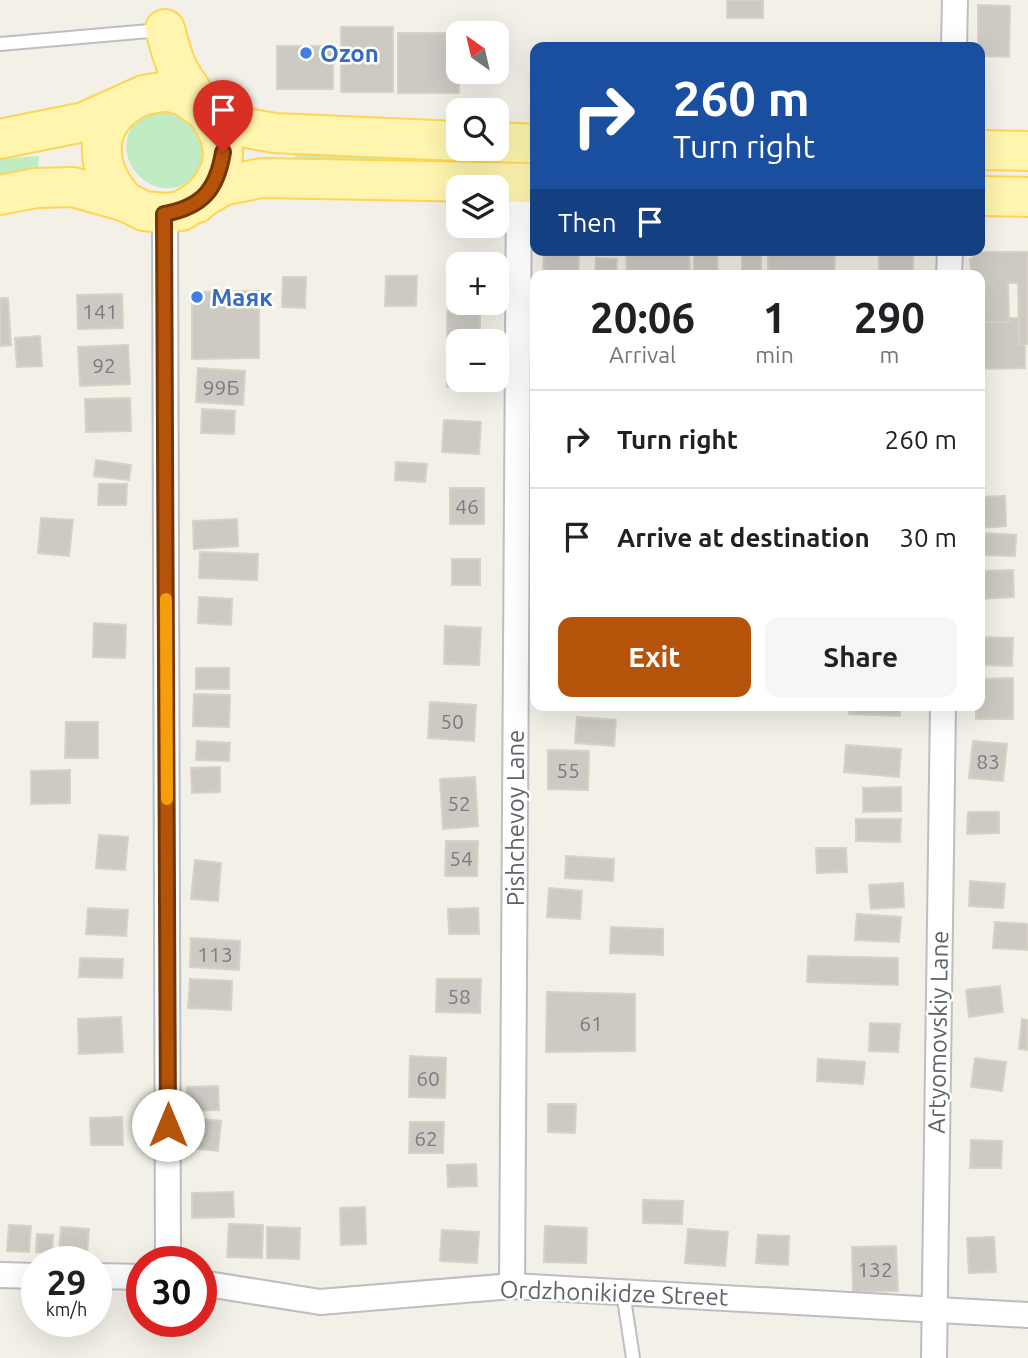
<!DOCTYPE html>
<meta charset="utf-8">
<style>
:root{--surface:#fff;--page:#f6f6f6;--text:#202124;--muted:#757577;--line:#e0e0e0;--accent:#b45309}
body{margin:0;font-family:Ubuntu,sans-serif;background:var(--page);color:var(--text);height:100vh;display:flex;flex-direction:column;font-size:26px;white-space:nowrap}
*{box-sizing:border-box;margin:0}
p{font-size:23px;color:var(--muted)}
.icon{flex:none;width:38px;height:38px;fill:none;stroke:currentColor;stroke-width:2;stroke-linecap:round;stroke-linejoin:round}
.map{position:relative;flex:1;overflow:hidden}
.side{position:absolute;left:530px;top:270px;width:455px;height:441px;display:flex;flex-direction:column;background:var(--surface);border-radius:14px;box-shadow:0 7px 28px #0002}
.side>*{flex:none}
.banner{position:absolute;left:530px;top:42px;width:455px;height:214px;border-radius:14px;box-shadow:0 7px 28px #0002;background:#1a4fa0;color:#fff;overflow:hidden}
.needle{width:46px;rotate:326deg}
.fabs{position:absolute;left:446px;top:21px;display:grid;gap:14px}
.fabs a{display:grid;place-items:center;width:63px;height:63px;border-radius:14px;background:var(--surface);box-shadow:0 7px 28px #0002;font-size:35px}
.speed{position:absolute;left:21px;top:1246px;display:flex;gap:14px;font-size:35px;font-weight:700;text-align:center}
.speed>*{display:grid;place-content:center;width:91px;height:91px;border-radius:50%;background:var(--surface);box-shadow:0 7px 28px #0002;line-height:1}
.speed small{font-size:18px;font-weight:400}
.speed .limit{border:10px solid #d22;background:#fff;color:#111}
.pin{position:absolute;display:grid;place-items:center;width:60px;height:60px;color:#fff;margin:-72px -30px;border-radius:50% 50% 50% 0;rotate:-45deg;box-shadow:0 0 7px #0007}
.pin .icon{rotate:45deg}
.me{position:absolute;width:77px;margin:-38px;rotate:0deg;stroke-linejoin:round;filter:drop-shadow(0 0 5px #0008)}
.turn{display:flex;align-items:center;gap:24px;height:147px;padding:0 28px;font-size:32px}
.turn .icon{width:91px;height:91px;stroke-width:2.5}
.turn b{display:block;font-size:49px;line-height:60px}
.then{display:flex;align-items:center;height:66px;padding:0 28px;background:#0003;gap:14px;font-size:26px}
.eta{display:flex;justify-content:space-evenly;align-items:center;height:119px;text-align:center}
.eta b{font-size:42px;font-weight:700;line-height:49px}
.primary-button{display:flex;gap:14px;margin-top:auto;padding:14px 28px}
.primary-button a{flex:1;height:80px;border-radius:14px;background:var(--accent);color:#fff;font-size:28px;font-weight:700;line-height:80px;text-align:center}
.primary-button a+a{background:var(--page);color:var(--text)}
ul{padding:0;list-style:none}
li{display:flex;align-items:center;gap:21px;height:98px;padding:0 28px;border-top:2px solid var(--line)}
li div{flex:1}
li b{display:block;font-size:26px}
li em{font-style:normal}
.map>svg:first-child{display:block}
</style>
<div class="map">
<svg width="1028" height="1358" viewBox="0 0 1028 1358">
<rect width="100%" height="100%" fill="#f2f0e7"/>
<g fill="#c1ebc3">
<path d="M 147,110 L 186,110 L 207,152 C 204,159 200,170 195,176 C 158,215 93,152 147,110 Z"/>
<path d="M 297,150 L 535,155 L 536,167 L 303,161 L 295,158 Z"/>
<path d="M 39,156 L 38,174 L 0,176 L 0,159 Z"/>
</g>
<g fill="#cdcac4" stroke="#d7d2c4" stroke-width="2">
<rect x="727" y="0" width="36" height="18"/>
<path d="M 978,5 L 1010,6 L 1009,57 L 980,56 L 980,47 L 978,47 Z"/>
<rect x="341" y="27" width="52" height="65"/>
<rect x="398" y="33" width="61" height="60"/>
<rect x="277" y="46" width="56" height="43"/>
<path d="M 544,250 L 579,250 L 578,275 L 543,275 Z"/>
<path d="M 626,250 L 689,250 L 690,275 L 627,275 Z"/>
<path d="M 694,250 L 717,250 L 718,275 L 694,275 Z"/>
<rect x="742" y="250" width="19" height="25"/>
<path d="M 768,250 L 835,252 L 834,275 L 768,275 Z"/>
<rect x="879" y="251" width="34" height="24"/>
<path d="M 981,252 L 1028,252 L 1028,344 L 1019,344 L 1018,283 L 1008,283 L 1009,322 L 980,322 L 980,275 L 971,275 L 970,259 Z"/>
<path d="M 596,258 L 617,259 L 616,275 L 595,275 Z"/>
<path d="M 386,276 L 417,276 L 416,306 L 385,306 Z"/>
<path d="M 283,277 L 306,277 L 305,308 L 282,307 Z"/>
<path d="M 259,291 L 259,358 L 192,359 L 192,292 Z"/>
<path d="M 122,294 L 123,328 L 78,329 L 77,295 Z"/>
<path d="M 0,298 L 8,298 L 11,345 L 0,346 Z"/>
<path d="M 447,311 L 480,311 L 480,341 L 447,342 Z"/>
<path d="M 1009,318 L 1019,318 L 1019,344 L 1025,344 L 1025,368 L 980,369 L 980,322 L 1009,322 Z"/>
<path d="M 40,336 L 42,366 L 17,367 L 15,338 Z"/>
<path d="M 128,345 L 130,384 L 80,386 L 78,347 Z"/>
<path d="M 448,355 L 458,355 L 458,380 L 477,380 L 477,387 L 447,387 Z"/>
<path d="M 198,368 L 245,371 L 243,405 L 196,402 Z"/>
<path d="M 130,398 L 131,431 L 86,432 L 85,399 Z"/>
<path d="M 202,409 L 235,411 L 234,434 L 201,433 Z"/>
<path d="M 444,420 L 481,422 L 479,454 L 442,452 Z"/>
<path d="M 96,460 L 131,465 L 129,480 L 94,476 Z"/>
<path d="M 396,462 L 427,464 L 425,482 L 395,480 Z"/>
<path d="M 99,484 L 127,484 L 126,505 L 98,505 Z"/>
<rect x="450" y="488" width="34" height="36"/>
<path d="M 1005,496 L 1006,526 L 980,528 L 980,497 Z"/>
<path d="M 41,518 L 73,520 L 69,556 L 38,553 Z"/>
<path d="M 237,519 L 238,546 L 194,549 L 193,521 Z"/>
<path d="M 980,533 L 1016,535 L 1015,556 L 980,555 Z"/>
<path d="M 200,552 L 258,554 L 257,580 L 199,578 Z"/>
<rect x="452" y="559" width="28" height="26"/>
<path d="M 1013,570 L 1014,597 L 980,599 L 980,571 Z"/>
<path d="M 199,597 L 232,599 L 231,625 L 198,623 Z"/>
<path d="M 94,623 L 126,625 L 125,658 L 93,657 Z"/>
<path d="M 445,626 L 481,628 L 479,665 L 444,664 Z"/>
<path d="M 980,637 L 1013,638 L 1012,666 L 980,665 Z"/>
<rect x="196" y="668" width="33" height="21"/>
<path d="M 1013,678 L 1013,719 L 976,719 L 976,705 L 980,705 L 980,679 Z"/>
<path d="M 194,694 L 230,695 L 229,727 L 193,726 Z"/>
<path d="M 430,702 L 476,705 L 474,741 L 428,738 Z"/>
<path d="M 850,705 L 900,705 L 900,716 L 849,714 Z"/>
<path d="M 577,717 L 616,720 L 614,746 L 575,743 Z"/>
<path d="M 66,722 L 98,722 L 98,758 L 65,758 Z"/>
<path d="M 197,741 L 230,743 L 229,761 L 196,760 Z"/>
<path d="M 973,741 L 1007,744 L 1003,781 L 969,778 Z"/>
<path d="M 846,745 L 901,749 L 899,777 L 844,772 Z"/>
<path d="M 548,750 L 589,751 L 588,790 L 548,789 Z"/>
<path d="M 220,767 L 220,792 L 192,793 L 191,768 Z"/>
<path d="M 70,770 L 70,803 L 31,804 L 31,771 Z"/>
<path d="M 475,777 L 478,826 L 443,829 L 440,779 Z"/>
<path d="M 901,787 L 901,811 L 863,812 L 863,788 Z"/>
<path d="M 968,812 L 999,812 L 999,833 L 967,834 Z"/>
<path d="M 856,819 L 901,819 L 900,842 L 856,841 Z"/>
<path d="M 99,835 L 128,837 L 125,870 L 96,868 Z"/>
<path d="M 446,841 L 478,841 L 477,876 L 445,876 Z"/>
<path d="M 816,848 L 846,848 L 847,872 L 817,873 Z"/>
<path d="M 566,856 L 614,859 L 613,881 L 565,878 Z"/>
<path d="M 195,860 L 221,863 L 218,901 L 191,899 Z"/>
<path d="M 970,881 L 1005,884 L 1003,908 L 969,906 Z"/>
<path d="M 903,883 L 904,907 L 871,909 L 869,885 Z"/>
<path d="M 549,888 L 582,891 L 580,919 L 547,917 Z"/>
<path d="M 88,908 L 128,910 L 126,936 L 86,934 Z"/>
<path d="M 478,908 L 479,934 L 449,934 L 448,909 Z"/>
<path d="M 857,914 L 901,917 L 899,942 L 855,940 Z"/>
<path d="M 995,922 L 1028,924 L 1028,950 L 993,948 Z"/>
<path d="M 611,927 L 663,929 L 663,955 L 610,953 Z"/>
<path d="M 191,938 L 240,941 L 239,970 L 190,967 Z"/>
<path d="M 808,956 L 898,958 L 898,985 L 807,982 Z"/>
<path d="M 80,958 L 123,959 L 122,978 L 79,977 Z"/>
<path d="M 190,979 L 232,981 L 231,1010 L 188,1008 Z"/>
<path d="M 437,979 L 481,979 L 480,1013 L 436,1012 Z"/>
<path d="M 1000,986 L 1003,1012 L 969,1017 L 966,990 Z"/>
<path d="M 547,992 L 635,994 L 635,1051 L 546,1052 Z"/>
<path d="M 121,1017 L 123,1052 L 79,1054 L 78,1019 Z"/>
<path d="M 1022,1019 L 1028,1020 L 1028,1050 L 1019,1049 Z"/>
<path d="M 870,1023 L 900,1024 L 898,1052 L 869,1051 Z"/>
<path d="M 410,1056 L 446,1058 L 445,1098 L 409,1097 Z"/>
<path d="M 975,1058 L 1006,1062 L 1002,1091 L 971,1087 Z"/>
<path d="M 818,1059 L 865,1062 L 863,1084 L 817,1081 Z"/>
<path d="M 218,1086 L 219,1110 L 187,1111 L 187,1087 Z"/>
<path d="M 548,1104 L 576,1104 L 575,1133 L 548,1132 Z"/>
<path d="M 122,1117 L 123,1145 L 91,1145 L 90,1118 Z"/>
<path d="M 193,1118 L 221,1121 L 218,1151 L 190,1148 Z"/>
<path d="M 410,1122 L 444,1122 L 443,1153 L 409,1153 Z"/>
<path d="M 971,1140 L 1002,1141 L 1001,1168 L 970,1168 Z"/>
<path d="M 476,1164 L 477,1186 L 448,1187 L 447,1165 Z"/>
<path d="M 233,1192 L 234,1217 L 192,1218 L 192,1193 Z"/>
<path d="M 643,1200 L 683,1201 L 682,1224 L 643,1223 Z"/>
<path d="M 365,1207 L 366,1244 L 341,1245 L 340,1208 Z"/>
<path d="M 229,1224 L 263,1225 L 262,1258 L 227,1257 Z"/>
<path d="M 9,1225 L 31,1226 L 29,1252 L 7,1251 Z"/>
<path d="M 545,1226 L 587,1228 L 586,1263 L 544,1262 Z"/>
<path d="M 61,1227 L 89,1229 L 87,1254 L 59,1253 Z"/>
<path d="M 267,1227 L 300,1228 L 299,1259 L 267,1258 Z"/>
<path d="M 688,1229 L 728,1232 L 725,1266 L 685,1263 Z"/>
<path d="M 442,1230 L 479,1232 L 477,1263 L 440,1261 Z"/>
<path d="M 37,1234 L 53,1235 L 52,1253 L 36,1252 Z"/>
<path d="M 758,1235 L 789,1236 L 788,1265 L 756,1263 Z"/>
<path d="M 994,1237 L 996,1272 L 969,1273 L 967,1238 Z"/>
<path d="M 896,1246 L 898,1291 L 853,1292 L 852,1247 Z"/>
</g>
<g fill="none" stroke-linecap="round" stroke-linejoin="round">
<defs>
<g id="service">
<path d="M 0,44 L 161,30"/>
<path d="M 623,1292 L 633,1358"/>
</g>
<g id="minor">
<path d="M 954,47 L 955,0"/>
<path d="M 165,213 L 168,1262"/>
<path d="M 949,275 L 950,250"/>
<path d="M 0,1275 L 37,1276"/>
<path d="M 96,1276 L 142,1277"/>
<path d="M 201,1283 L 320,1302 L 512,1286 L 1028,1315"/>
<path d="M 512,1286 L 519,182"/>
<path d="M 934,1358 L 943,705"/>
</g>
<g id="primary">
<path d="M 165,29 C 169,43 172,58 179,71 C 207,120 252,148 197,203"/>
<path d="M 0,139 L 84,122 L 144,95 L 167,91 L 184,96 L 225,124 L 274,133 L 458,141"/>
<path d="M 497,142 L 536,144"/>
<path d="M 980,150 L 1028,151"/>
<path d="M 0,195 L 36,188 L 73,187 L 126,202 L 144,211 L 165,213 L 181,211 L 222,186 L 262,178 L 536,183"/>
<path d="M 980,196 L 1028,197"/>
<path d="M 126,202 C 96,172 90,127 130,102"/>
</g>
</defs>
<use href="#service" stroke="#bbbec3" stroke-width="16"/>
<use href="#minor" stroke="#bbbec3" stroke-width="28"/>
<use href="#primary" stroke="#ffd553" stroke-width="42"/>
<use href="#service" stroke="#fff" stroke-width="12"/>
<use href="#minor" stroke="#fff" stroke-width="24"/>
<use href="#primary" stroke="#fff5af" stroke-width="38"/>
</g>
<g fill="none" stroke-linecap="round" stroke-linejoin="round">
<defs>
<path id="route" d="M 168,1125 L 164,214 C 203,207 217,189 223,152"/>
</defs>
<use href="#route" stroke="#753606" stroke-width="18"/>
<use href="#route" stroke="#b45309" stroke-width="12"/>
<path stroke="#f59e0b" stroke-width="12" d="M 166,599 L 167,799"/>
</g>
<g fill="#3f7fe0" stroke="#fff" stroke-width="2.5">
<circle cx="306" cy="53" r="7"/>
<circle cx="197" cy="297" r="7"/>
</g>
<g text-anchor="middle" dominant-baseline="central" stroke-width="5" stroke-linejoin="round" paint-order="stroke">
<g font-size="21" fill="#7a7c80">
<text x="100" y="311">141</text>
<text x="104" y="365">92</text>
<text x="221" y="387">99Б</text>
<text x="467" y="506">46</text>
<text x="452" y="721">50</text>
<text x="988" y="761">83</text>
<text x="568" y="770">55</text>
<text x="459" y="803">52</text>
<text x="461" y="858">54</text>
<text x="215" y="954">113</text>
<text x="459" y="996">58</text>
<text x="591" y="1023">61</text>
<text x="428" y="1078">60</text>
<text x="426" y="1138">62</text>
<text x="875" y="1269">132</text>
</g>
<g font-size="24" font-weight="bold" fill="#366cbe" stroke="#fff" text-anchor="start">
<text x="320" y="53">Ozon</text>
<text x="211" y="297">Маяк</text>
</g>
<g font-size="24" fill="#5e6269" stroke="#fff">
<text transform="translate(515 818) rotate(-90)">Pishchevoy Lane</text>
<text transform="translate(938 1032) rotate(-89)">Artyomovskiy Lane</text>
<text transform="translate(614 1293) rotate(2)">Ordzhonikidze Street</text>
</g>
</g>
</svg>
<div class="fabs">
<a><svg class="needle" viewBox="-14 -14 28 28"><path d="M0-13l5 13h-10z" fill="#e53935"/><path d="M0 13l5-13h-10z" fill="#757577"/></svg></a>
<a><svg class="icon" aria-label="search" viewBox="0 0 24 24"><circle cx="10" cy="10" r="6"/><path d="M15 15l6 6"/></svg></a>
<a><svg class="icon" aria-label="layers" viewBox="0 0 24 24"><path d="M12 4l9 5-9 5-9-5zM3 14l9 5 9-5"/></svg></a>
<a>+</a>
<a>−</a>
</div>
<div class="speed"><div>29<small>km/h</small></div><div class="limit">30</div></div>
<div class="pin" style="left:223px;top:152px;background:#d93025"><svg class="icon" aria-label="arrive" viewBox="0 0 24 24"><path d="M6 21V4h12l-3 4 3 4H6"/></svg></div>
<svg class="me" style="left:168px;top:1125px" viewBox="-20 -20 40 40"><circle r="19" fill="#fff"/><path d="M0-13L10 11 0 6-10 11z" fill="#b45309"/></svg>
<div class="banner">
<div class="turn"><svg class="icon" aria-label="right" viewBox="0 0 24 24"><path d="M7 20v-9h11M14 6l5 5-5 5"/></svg><div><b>260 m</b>Turn right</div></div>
<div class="then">Then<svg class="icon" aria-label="arrive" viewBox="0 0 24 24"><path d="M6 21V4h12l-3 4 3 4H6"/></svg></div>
</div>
<section class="side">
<div class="eta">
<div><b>20:06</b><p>Arrival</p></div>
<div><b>1</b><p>min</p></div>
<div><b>290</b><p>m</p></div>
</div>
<ul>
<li><svg class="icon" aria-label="right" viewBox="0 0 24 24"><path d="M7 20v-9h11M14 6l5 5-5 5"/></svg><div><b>Turn right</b></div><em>260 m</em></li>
<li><svg class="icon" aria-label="arrive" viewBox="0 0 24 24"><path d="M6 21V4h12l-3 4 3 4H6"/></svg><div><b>Arrive at destination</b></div><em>30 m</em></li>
</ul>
<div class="primary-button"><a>Exit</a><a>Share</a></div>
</section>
</div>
